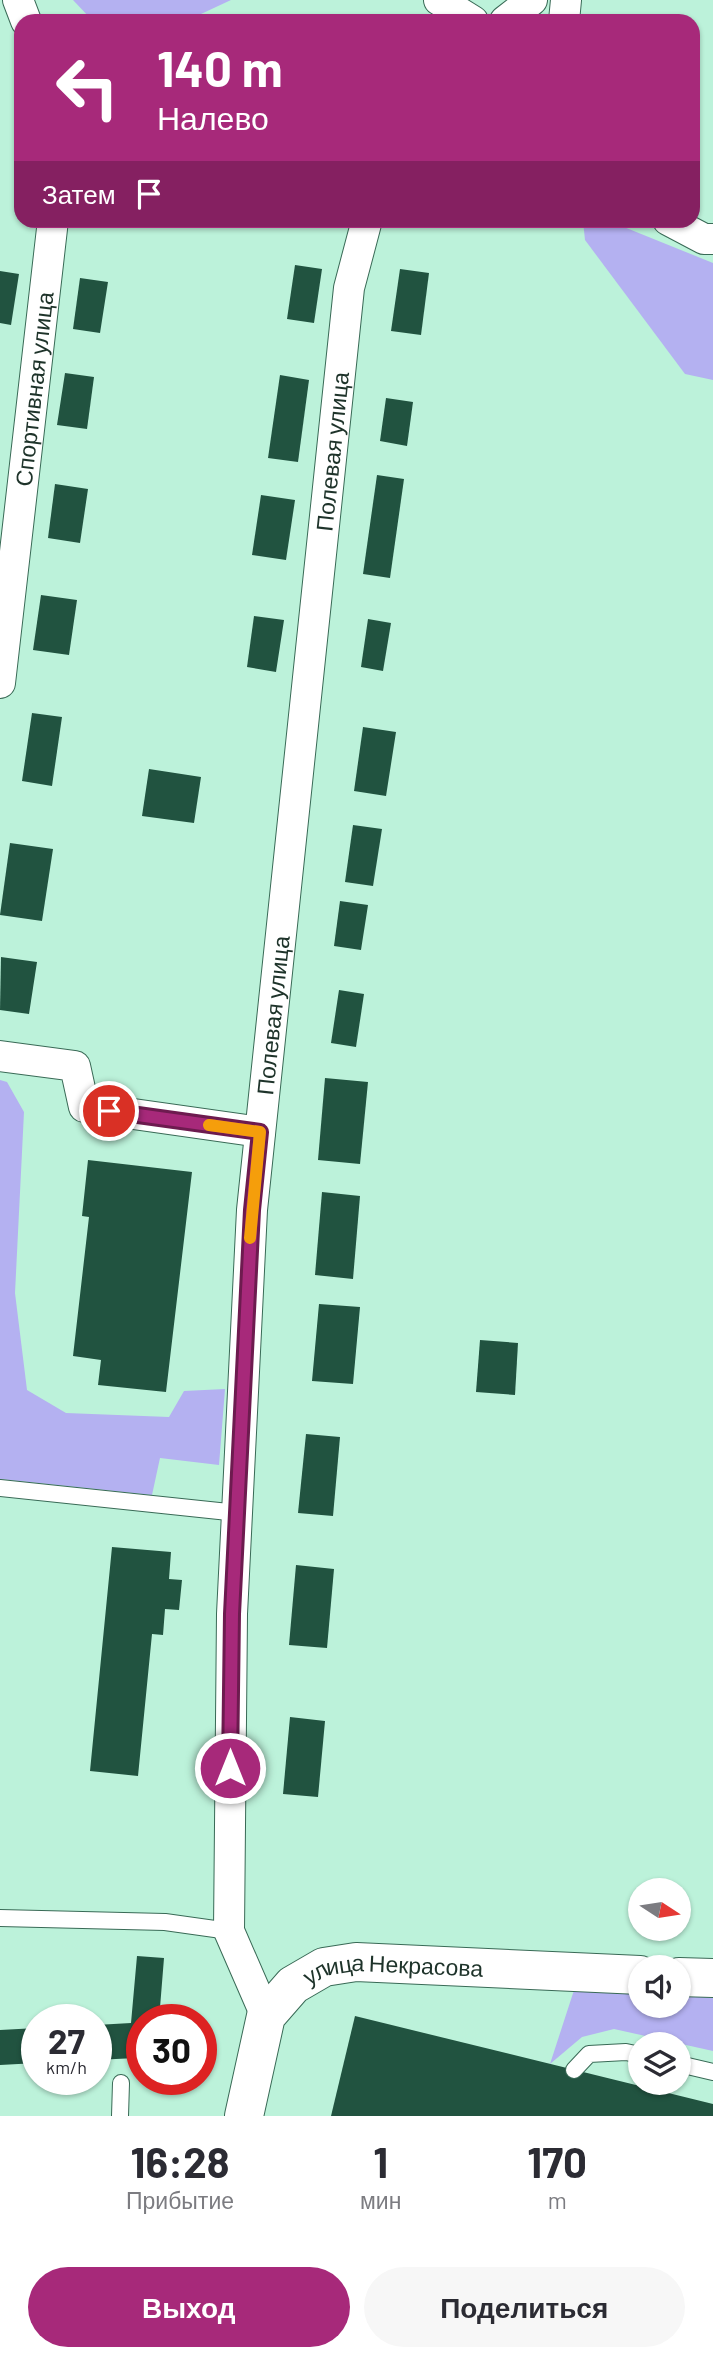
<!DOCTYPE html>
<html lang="ru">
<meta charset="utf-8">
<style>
:root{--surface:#fff;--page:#f7f7f7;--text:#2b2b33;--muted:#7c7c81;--accent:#a7297a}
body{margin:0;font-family:Barlow,sans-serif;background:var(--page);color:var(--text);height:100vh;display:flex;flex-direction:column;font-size:26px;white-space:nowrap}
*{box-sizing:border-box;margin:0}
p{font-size:23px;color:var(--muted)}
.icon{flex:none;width:38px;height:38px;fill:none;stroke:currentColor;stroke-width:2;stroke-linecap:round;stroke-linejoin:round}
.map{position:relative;height:2116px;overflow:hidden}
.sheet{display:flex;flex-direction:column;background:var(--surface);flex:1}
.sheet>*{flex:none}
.hud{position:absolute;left:14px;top:14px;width:686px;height:214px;border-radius:21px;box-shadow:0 2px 5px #0004;background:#a7297a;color:#fff;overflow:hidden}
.needle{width:46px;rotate:102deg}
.fabs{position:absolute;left:628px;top:1878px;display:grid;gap:14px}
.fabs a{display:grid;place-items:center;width:63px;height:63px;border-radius:50%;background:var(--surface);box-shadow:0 2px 5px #0004;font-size:35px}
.speed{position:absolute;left:21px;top:2004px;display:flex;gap:14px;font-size:35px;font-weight:700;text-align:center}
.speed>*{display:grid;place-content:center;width:91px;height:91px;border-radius:50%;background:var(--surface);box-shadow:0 2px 5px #0004;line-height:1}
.speed small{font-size:18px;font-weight:400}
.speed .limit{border:10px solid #d22;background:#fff;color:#111}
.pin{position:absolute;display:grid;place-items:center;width:60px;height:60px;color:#fff;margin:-30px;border:4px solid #fff;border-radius:50%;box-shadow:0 2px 7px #0007}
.me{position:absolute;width:77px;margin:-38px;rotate:0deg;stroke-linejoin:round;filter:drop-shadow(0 0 5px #0008)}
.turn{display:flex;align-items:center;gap:24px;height:147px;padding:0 28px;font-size:32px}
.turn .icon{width:91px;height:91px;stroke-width:2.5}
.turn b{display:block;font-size:49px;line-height:60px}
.then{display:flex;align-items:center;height:66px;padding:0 28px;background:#0003;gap:14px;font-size:26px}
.eta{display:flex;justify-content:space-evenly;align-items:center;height:119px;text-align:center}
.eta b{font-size:42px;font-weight:700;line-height:49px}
.cta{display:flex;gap:14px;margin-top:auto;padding:14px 28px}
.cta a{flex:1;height:80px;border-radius:42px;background:var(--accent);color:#fff;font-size:28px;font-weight:700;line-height:80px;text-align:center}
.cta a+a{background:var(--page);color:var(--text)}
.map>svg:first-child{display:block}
</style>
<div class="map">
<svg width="713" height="2116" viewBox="0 0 713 2116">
<rect width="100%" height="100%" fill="#bcf2da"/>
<g fill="#b4b1f1">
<path d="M 73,0 L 231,0 L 186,21 L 91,19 Z"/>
<path d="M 583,221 L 609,221 L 713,263 L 713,380 L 685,374 L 585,240 Z"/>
<path d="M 0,1080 L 7,1082 L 24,1112 L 15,1293 L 27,1390 L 66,1413 L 169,1417 L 184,1391 L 225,1389 L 219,1465 L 160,1458 L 152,1495 L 0,1479 Z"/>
<path d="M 576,1984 L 640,1991 L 640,2006 L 679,2006 L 679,1994 L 713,1998 L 713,2051 L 614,2029 L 582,2037 L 550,2064 Z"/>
</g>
<g fill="#215340">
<path d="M 295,265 L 322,269 L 314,323 L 287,319 Z"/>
<path d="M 400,269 L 429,273 L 421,335 L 391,331 Z"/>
<path d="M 0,271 L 19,274 L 11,325 L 0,323 Z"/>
<path d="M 80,278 L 108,282 L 100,333 L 73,329 Z"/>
<path d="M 65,373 L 94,377 L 87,429 L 57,425 Z"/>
<path d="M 280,375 L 309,380 L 298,462 L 268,458 Z"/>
<path d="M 386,398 L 413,402 L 407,446 L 380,441 Z"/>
<path d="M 377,475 L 404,479 L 390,578 L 363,574 Z"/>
<path d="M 55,484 L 88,489 L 80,543 L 48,538 Z"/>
<path d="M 261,495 L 295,500 L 286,560 L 252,555 Z"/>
<path d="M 41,595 L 77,600 L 69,655 L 33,650 Z"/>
<path d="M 254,616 L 284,620 L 276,672 L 247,667 Z"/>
<path d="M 368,619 L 391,623 L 383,671 L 361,667 Z"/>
<path d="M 32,713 L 62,717 L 52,786 L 22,781 Z"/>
<path d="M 363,727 L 396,732 L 386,796 L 354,791 Z"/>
<path d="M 149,769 L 201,777 L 194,823 L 142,816 Z"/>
<path d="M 353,825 L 382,829 L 373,886 L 345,882 Z"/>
<path d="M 10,843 L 53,849 L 42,921 L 0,915 Z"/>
<path d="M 340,901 L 368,905 L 361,950 L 334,946 Z"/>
<path d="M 1,957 L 37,962 L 29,1014 L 0,1010 Z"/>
<path d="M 339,990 L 364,994 L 356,1047 L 331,1043 Z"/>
<path d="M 325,1078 L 368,1082 L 360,1164 L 318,1160 Z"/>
<path d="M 88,1160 L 192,1172 L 166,1392 L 98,1385 L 101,1360 L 73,1356 L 89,1217 L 82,1216 Z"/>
<path d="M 322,1192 L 360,1196 L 353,1279 L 315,1275 Z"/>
<path d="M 319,1304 L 360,1307 L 353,1384 L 312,1381 Z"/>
<path d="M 480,1340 L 518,1343 L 515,1395 L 476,1392 Z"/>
<path d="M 306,1434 L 340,1437 L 333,1516 L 298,1513 Z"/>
<path d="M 112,1547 L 171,1552 L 169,1579 L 182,1580 L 179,1610 L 165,1609 L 163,1635 L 152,1634 L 138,1776 L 90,1771 Z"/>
<path d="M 296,1565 L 334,1569 L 327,1648 L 289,1645 Z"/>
<path d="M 290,1717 L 325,1721 L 318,1797 L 283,1794 Z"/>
<path d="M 137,1956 L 164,1958 L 159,2020 L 142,2020 L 142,2040 L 135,2039 L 136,2058 L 96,2060 L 96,2025 L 131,2023 Z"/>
<path d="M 355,2016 L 713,2104 L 713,2116 L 331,2116 Z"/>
<path d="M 37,2028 L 37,2063 L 0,2065 L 0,2030 Z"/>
</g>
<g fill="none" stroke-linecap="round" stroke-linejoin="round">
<defs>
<g id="lane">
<path d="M 0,1488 L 238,1513"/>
<path d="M 0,1918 L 165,1922 L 229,1931"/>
<path d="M 679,2064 L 713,2072"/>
<path d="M 574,2070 L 589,2054 L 626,2052 L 640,2055"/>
<path d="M 120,2116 L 121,2083"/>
</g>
<g id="street">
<path d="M 18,0 L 26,21"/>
<path d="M 439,0 L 473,21"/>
<path d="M 505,21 L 532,0"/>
<path d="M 564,21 L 566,0"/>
<path d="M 668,220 L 704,239 L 713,239"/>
<path id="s1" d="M 0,683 L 53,220"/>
<path d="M 0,1056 L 75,1066 L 84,1107 L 260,1132"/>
<path id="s2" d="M 266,2016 L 229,1931 L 232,1614 L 252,1210 L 349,288 L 367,220"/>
</g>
<g id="secondary">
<path d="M 679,1977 L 713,1978"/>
<path id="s3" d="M 244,2116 L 266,2016 L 293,1985 L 324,1967 L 356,1962 L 640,1975"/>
</g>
</defs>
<use href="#lane" stroke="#396a56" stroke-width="18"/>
<use href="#street" stroke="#396a56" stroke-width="32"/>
<use href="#secondary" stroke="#396a56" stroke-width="40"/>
<use href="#lane" stroke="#fff" stroke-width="16"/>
<use href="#street" stroke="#fff" stroke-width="30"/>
<use href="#secondary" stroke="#fff" stroke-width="38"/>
</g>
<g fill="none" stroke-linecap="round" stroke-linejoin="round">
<defs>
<path id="route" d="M 109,1111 L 260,1132 L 252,1210 L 232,1614 L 230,1768"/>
</defs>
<use href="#route" stroke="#6d1b4f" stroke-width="18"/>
<use href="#route" stroke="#a7297a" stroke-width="12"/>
<path stroke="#f59e0b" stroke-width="12" d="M 209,1125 L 260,1132 L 250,1238"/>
</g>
<g text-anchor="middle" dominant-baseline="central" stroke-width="7" stroke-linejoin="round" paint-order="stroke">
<g font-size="23" fill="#1e332a" stroke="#c9ffe7">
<text stroke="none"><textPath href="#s1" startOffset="296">Спортивная улица</textPath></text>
<text stroke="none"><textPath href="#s2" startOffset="1577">Полевая улица</textPath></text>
<text stroke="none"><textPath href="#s2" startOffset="1010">Полевая улица</textPath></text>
<text stroke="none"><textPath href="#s3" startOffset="248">улица Некрасова</textPath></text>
</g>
</g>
</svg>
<div class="fabs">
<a><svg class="needle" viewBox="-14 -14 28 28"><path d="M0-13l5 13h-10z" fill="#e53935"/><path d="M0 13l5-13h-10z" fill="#7c7c81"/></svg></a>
<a><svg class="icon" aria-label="sound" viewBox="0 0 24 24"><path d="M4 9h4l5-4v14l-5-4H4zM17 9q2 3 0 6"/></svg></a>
<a><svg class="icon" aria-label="layers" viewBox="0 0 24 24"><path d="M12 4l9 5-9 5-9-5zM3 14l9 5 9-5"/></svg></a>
</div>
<div class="speed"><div>27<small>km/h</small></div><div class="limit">30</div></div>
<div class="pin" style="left:109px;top:1111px;background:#d93025"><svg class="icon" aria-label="arrive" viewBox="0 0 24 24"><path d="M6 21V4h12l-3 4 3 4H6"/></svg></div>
<svg class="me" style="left:230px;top:1768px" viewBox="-20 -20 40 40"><circle r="17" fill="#a7297a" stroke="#fff" stroke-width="3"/><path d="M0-11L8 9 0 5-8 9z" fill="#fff"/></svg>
<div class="hud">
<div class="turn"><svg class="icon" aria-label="left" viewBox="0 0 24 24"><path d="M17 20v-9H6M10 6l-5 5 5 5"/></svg><div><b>140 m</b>Налево</div></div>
<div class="then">Затем<svg class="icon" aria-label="arrive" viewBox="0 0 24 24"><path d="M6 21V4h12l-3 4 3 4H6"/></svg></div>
</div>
</div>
<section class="sheet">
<div class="eta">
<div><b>16:28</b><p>Прибытие</p></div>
<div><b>1</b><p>мин</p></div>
<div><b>170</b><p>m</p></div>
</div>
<div class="cta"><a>Выход</a><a>Поделиться</a></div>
</section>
